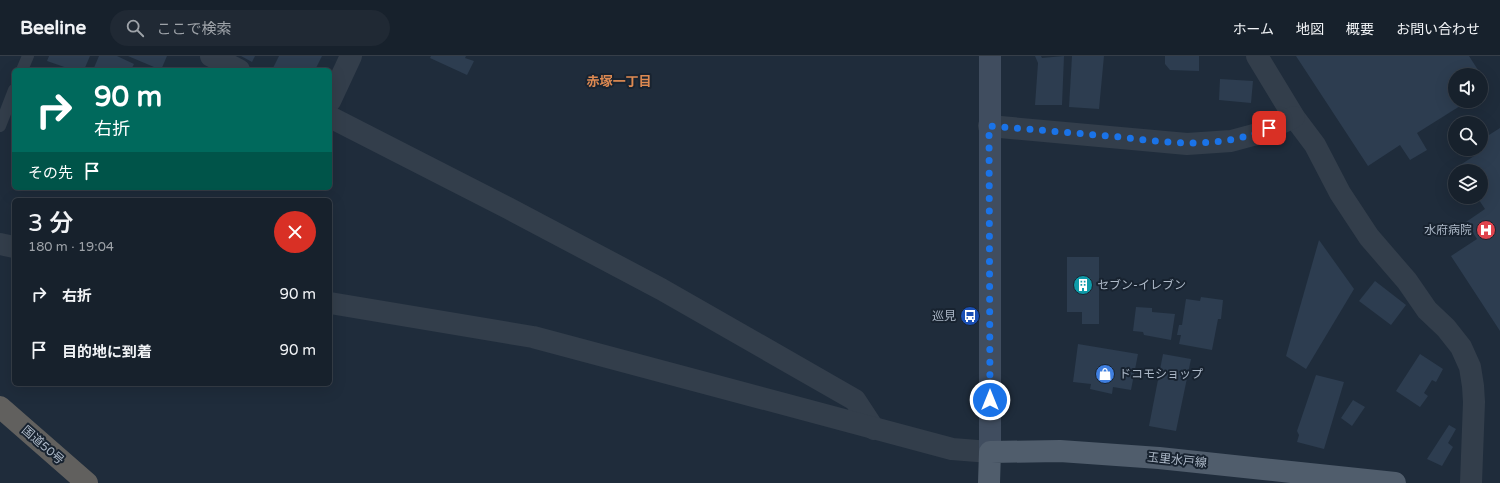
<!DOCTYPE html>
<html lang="ja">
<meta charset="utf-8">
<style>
:root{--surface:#17212c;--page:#202934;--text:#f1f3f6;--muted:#9ea3a9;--line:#363e48}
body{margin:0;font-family:"Varela Round","Noto Sans JP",sans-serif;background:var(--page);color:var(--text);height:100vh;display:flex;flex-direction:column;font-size:15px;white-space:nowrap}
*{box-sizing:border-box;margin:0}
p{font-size:13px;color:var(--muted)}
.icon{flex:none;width:22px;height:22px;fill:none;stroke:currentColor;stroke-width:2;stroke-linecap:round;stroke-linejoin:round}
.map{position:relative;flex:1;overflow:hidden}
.side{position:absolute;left:12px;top:142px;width:320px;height:188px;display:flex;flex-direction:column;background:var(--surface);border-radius:6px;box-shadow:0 4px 16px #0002,0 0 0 1px var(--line)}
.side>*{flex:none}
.top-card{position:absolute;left:12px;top:12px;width:320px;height:122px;border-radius:6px;box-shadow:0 4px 16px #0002,0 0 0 1px var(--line);background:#00695c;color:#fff;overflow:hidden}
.fabs{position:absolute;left:1448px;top:12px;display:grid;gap:8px}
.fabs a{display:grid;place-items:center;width:40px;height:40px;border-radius:50%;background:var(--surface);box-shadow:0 4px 16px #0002,0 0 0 1px var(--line);font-size:20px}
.pin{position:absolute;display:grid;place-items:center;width:34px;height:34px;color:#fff;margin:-17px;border-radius:8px;box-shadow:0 2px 6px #0006}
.me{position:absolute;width:44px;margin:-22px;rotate:0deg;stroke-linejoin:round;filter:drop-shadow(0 0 3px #0008)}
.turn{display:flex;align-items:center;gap:14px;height:84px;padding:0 16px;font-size:18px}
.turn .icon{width:52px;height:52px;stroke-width:2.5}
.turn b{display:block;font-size:28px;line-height:34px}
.then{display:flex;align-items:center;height:38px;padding:0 16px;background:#0003;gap:8px;font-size:15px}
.round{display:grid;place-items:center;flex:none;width:42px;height:42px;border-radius:21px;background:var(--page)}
.head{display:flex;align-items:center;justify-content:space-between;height:68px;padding:0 16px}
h1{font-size:24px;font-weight:600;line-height:30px}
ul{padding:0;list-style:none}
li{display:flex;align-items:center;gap:12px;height:56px;padding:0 16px}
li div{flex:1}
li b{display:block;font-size:15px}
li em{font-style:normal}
header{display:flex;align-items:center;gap:24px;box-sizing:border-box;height:56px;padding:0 20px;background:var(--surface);border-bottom:1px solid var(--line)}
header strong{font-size:19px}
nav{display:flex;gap:22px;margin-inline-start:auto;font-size:14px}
.search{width:280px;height:36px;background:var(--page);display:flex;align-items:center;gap:10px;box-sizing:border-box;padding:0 14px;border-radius:22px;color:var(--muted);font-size:15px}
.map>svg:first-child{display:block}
</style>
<header>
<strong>Beeline</strong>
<div class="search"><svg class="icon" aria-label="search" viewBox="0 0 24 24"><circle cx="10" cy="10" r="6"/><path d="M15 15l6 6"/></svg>ここで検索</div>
<nav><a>ホーム</a><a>地図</a><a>概要</a><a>お問い合わせ</a></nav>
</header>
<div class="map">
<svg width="1500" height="427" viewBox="0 0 1500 427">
<rect width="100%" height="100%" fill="#1f2c3b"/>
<g fill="#2d3d50">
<path d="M 49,0 L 90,0 L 84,14 L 73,14 L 47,5 Z"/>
<path d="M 99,0 L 117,0 L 134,8 L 131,14 L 93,14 Z"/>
<path d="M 128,0 L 167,0 L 161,14 Z"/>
<path d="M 241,0 L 255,0 L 252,6 Z"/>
<path d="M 279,0 L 322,0 L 315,14 L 272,14 Z"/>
<path d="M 431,0 L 466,0 L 465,2 L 474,5 L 467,19 L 430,2 Z"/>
<path d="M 1035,0 L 1041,0 L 1042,2 L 1064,0 L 1062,49 L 1035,49 L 1038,7 Z"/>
<path d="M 1072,0 L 1104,0 L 1099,53 L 1069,51 Z"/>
<path d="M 1165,0 L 1199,0 L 1199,15 L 1170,14 L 1165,8 Z"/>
<path d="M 1296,0 L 1469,0 L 1489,31 L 1481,37 L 1481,19 L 1455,19 L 1455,45 L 1468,45 L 1417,77 L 1427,94 L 1410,104 L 1400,89 L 1368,110 Z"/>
<path d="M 1220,23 L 1253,25 L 1251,47 L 1219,44 Z"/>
<path d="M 1500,72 L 1500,275 L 1451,200 L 1477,183 L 1466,166 L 1485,153 L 1477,141 L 1481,141 L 1481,115 L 1460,115 L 1457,111 L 1482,95 L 1481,84 Z"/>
<path d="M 1319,184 L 1354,233 L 1306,313 L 1286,300 Z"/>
<path d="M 1067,201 L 1099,201 L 1099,268 L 1082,268 L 1082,256 L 1067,256 Z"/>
<path d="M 1375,225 L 1406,249 L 1391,269 L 1359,245 Z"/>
<path d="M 1201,241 L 1223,244 L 1221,263 L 1218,263 L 1212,294 L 1179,288 L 1181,279 L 1177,279 L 1179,269 L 1182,269 L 1186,243 L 1200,245 Z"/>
<path d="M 1136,251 L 1152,252 L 1152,256 L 1175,258 L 1171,284 L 1144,279 L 1143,276 L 1133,275 Z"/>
<path d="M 1078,288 L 1138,298 L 1131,334 L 1113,331 L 1112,338 L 1090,333 L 1091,328 L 1073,326 Z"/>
<path d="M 1163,298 L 1191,303 L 1176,375 L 1149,370 Z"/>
<path d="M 1420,298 L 1443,313 L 1436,326 L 1432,324 L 1424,337 L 1428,340 L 1420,351 L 1396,335 Z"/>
<path d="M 1316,319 L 1344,326 L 1324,393 L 1297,386 L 1299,379 L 1297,375 Z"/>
<path d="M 1353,344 L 1365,351 L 1352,370 L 1341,362 Z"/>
<path d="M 1449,369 L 1456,373 L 1448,387 L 1453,391 L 1442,410 L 1427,403 Z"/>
</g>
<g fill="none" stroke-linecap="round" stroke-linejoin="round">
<g stroke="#333e4b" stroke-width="12">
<path d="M 22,14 L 28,0"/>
<path d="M 0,70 L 14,34"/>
</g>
<g stroke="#333e4b" stroke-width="22">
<path d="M 211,0 L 239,14"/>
<path d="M 1257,0 L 1294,61 L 1315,89 L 1340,137 L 1369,181 L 1407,225 L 1427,254 L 1446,272 L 1461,291 L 1470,311 L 1473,330 L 1474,346 L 1471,427"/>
<path d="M 330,45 L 351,0"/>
<path d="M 330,61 L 508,152 L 661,233 L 855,344 L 874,373"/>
<path d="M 0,188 L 14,191"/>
<path d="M 330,247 L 533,281 L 952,393 L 990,396"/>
</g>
<path stroke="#333e4b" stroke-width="22" d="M 989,70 L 1187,88 L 1231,85 L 1257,78 L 1294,61"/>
<path stroke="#404d5f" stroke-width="22" d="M 990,0 L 990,396"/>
<path stroke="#505d6c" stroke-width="22" d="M 989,427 L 990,396 L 1060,395 L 1159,402 L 1395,427"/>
<path stroke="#61605e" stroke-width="22" d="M 0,351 L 87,427"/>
</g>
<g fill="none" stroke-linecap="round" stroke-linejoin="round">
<path stroke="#1a73e8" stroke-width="7" stroke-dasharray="0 12.6" d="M 990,344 L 989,70 C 1030,73 1070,77 1110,80 C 1165,86 1218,95 1269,72"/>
</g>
<defs>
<symbol id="hospital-disc" viewBox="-11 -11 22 22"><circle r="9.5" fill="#e0444e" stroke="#182330"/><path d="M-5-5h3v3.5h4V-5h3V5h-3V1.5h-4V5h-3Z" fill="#fff"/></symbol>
<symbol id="building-disc" viewBox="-11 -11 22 22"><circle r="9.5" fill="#0f9aa8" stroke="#182330"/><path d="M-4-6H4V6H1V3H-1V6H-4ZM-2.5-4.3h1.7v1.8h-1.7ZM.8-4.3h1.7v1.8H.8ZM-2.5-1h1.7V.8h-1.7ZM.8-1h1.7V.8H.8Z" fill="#fff"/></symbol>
<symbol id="bus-disc" viewBox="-11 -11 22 22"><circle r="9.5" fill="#1a4fb4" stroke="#182330"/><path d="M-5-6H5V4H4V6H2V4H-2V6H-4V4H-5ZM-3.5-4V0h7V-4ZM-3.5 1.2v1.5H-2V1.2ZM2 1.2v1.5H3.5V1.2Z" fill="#fff"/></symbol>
<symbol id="shop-disc" viewBox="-11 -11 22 22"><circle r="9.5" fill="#3f7fe0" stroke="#182330"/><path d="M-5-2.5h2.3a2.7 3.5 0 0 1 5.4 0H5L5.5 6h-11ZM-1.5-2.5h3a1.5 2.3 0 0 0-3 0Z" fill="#fff"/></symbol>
</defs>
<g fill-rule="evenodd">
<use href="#hospital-disc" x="1475" y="163" width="22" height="22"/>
<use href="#building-disc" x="1072" y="218" width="22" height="22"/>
<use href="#bus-disc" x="959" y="249" width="22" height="22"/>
<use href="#shop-disc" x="1094" y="307" width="22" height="22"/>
</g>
<g text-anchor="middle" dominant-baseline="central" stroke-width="4" stroke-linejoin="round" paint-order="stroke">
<g font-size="12" fill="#adb9c8" stroke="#182330" text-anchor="end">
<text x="1472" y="174">水府病院</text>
<text x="1097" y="229" text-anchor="start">セブン-イレブン</text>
<text x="956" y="260">巡見</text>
<text x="1119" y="318" text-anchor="start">ドコモショップ</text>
</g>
<g font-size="12" fill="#adb9c8" stroke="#182330">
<text transform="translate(43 389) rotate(41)">国道50号</text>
<text transform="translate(1177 404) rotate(6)">玉里水戸線</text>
</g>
<g font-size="13" font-weight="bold" fill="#de8a52" stroke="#182330">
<text x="619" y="26">赤塚一丁目</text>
</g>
</g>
</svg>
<div class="fabs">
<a><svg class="icon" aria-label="sound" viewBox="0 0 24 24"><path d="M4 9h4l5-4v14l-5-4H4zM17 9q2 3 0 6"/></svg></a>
<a><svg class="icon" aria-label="search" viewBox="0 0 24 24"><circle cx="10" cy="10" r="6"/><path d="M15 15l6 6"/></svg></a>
<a><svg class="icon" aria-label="layers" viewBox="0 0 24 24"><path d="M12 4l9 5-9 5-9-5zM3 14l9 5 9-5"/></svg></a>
</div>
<div class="pin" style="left:1269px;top:72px;background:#d93025"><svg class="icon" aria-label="arrive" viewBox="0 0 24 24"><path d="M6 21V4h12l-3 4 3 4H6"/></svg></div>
<svg class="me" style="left:990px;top:344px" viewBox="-20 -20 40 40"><circle r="17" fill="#1a73e8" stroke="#fff" stroke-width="3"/><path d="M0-11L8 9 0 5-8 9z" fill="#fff"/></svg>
<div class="top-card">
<div class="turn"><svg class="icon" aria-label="right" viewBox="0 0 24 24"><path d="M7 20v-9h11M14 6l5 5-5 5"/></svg><div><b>90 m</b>右折</div></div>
<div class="then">その先<svg class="icon" aria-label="arrive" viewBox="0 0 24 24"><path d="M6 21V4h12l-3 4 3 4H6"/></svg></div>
</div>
<section class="side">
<div class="head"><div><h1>3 分</h1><p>180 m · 19:04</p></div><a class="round" style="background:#d93025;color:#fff"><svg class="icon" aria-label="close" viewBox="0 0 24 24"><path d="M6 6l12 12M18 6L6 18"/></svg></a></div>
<ul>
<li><svg class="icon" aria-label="right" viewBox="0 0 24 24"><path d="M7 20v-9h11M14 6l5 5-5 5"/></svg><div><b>右折</b></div><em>90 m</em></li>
<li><svg class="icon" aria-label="arrive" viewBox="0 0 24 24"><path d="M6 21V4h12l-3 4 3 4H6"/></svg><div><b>目的地に到着</b></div><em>90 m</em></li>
</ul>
</section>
</div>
